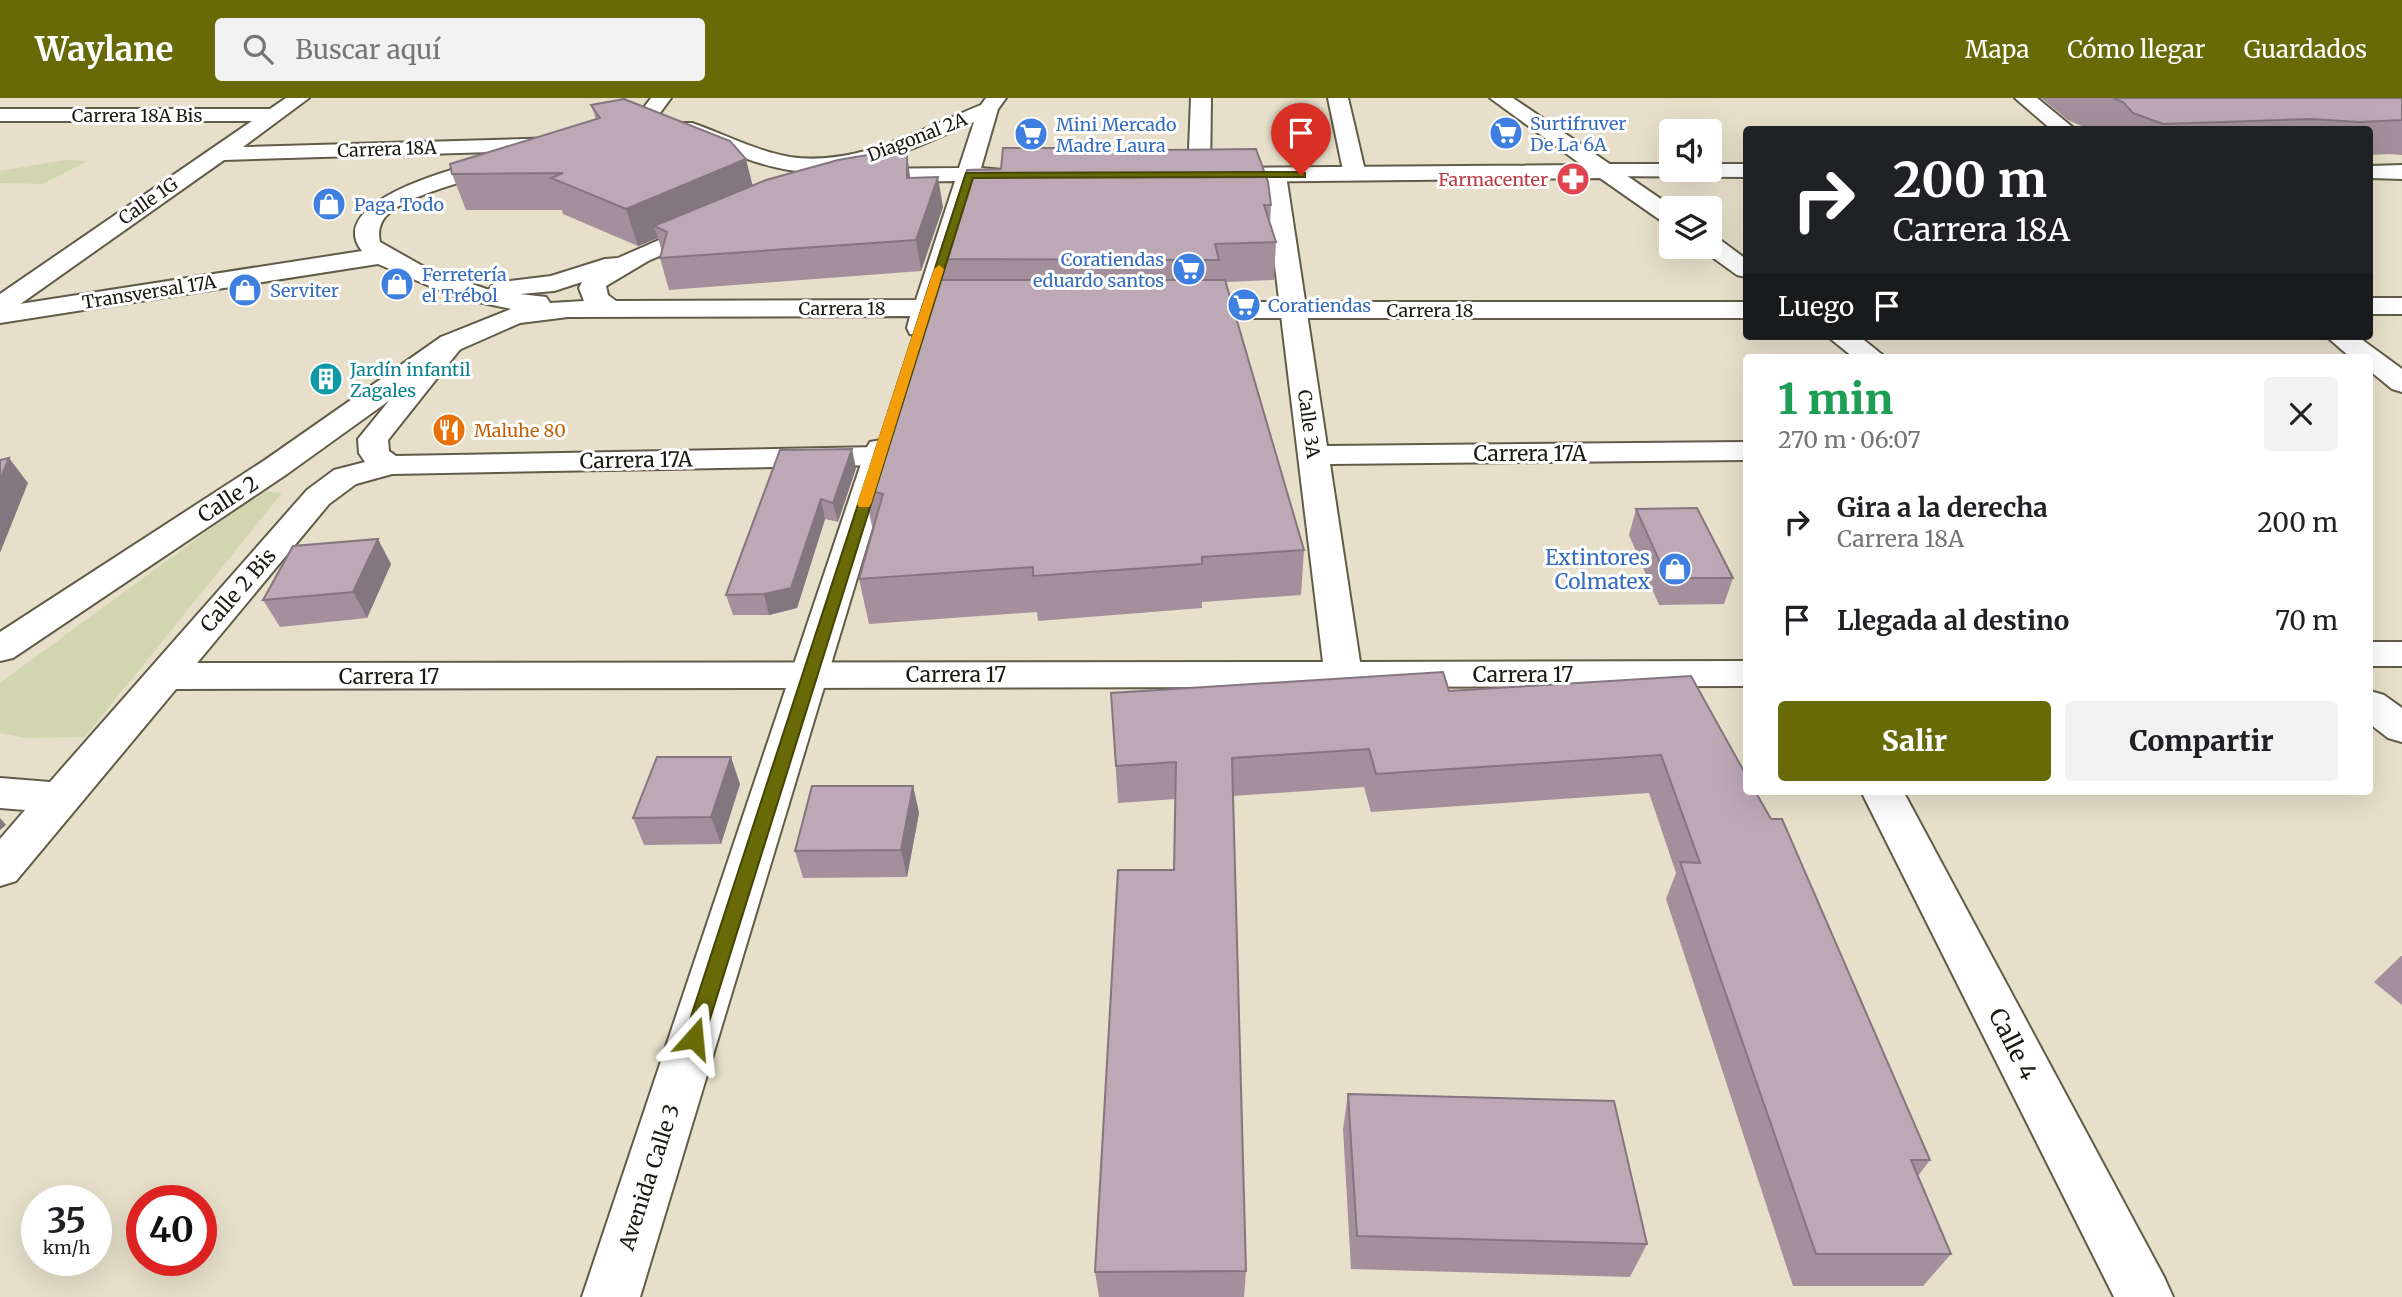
<!DOCTYPE html>
<html lang="es">
<meta charset="utf-8">
<style>
:root{--surface:#fff;--page:#f2f2f2;--text:#202124;--muted:#757577;--accent:#686907}
body{margin:0;font-family:Merriweather,serif;background:var(--page);color:var(--text);height:100vh;display:flex;flex-direction:column;font-size:26px;white-space:nowrap}
*{box-sizing:border-box;margin:0}
p{font-size:23px;color:var(--muted)}
.icon{flex:none;width:38px;height:38px;fill:none;stroke:currentColor;stroke-width:2;stroke-linecap:round;stroke-linejoin:round}
.map{position:relative;flex:1;overflow:hidden}
.sheet{position:absolute;left:1743px;top:256px;width:630px;height:441px;display:flex;flex-direction:column;background:var(--surface);border-radius:7px;box-shadow:0 7px 28px #0002}
.sheet>*{flex:none}
.hud{position:absolute;left:1743px;top:28px;width:630px;height:214px;border-radius:7px;box-shadow:0 7px 28px #0002;background:#202124;color:#fff;overflow:hidden}
.tools{position:absolute;left:1659px;top:21px;display:grid;gap:14px}
.tools a{display:grid;place-items:center;width:63px;height:63px;border-radius:7px;background:var(--surface);box-shadow:0 7px 28px #0002;font-size:35px}
.speed{position:absolute;left:21px;top:1087px;display:flex;gap:14px;font-size:35px;font-weight:700;text-align:center}
.speed>*{display:grid;place-content:center;width:91px;height:91px;border-radius:50%;background:var(--surface);box-shadow:0 7px 28px #0002;line-height:1}
.speed small{font-size:18px;font-weight:400}
.speed .limit{border:10px solid #d22;background:#fff;color:#111}
.pin{position:absolute;display:grid;place-items:center;width:60px;height:60px;color:#fff;margin:-72px -30px;border-radius:50% 50% 50% 0;rotate:-45deg;box-shadow:0 0 7px #0007}
.pin .icon{rotate:45deg}
.me{position:absolute;width:77px;margin:-38px;rotate:18deg;stroke-linejoin:round;filter:drop-shadow(0 0 5px #0008)}
.turn{display:flex;align-items:center;gap:24px;height:147px;padding:0 35px;font-size:32px}
.turn .icon{width:91px;height:91px;stroke-width:2.5}
.turn b{display:block;font-size:49px;line-height:60px}
.then{display:flex;align-items:center;height:66px;padding:0 35px;background:#0003;gap:14px;font-size:26px}
.round{display:grid;place-items:center;flex:none;width:74px;height:74px;border-radius:7px;background:var(--page)}
.overview{display:flex;align-items:center;justify-content:space-between;height:119px;padding:0 35px}
h1{font-size:42px;font-weight:800;line-height:52px;color:#1e9e55}
.action{display:flex;gap:14px;margin-top:auto;padding:14px 35px}
.action a{flex:1;height:80px;border-radius:7px;background:var(--accent);color:#fff;font-size:28px;font-weight:800;line-height:80px;text-align:center}
.action a+a{background:var(--page);color:var(--text)}
ul{padding:0;list-style:none}
li{display:flex;align-items:center;gap:21px;height:98px;padding:0 35px}
li div{flex:1}
li b{display:block;font-size:26px}
li em{font-style:normal}
header{display:flex;align-items:center;gap:42px;box-sizing:border-box;height:98px;padding:0 35px;background:var(--accent);color:#fff}
header strong{font-size:33px}
nav{display:flex;gap:38px;margin-inline-start:auto;font-size:24px}
.search{width:490px;height:63px;background:var(--page);display:flex;align-items:center;gap:18px;box-sizing:border-box;padding:0 24px;border-radius:7px;color:var(--muted);font-size:26px}
.map>svg:first-child{display:block}
</style>
<header>
<strong>Waylane</strong>
<div class="search"><svg class="icon" aria-label="search" viewBox="0 0 24 24"><circle cx="10" cy="10" r="6"/><path d="M15 15l6 6"/></svg>Buscar aquí</div>
<nav><a>Mapa</a><a>Cómo llegar</a><a>Guardados</a></nav>
</header>
<div class="map">
<svg width="2402" height="1199" viewBox="0 0 2402 1199">
<rect width="100%" height="100%" fill="#e7dfc9"/>
<g fill="#d2d6b0">
<path d="M 66,62 L 88,63 L 43,86 L 0,85 L 0,73 Z"/>
<path d="M 262,393 L 282,395 L 85,639 L 26,640 L 0,635 L 0,585 Z"/>
</g>
<g fill="none" stroke-linecap="round" stroke-linejoin="round">
<defs>
<g id="street">
<path d="M 286,0 L 309,0 L 243,49 L 559,40 L 566,42 L 570,46 L 566,50 L 559,52 L 224,62 L 9,214 L 0,216 L 0,196 L 252,23 L 0,23 L 0,11 L 270,11 Z"/>
<path d="M 1191,0 L 1211,0 L 1210,77 L 1207,82 L 1191,82 L 1188,77 Z"/>
<path d="M 1328,0 L 1348,0 L 1366,77 L 1363,82 L 1347,82 L 1344,77 Z"/>
<path d="M 2015,0 L 2037,0 L 2076,32 L 2052,32 Z"/>
<path d="M 1606,66 L 1671,66 L 1671,72 L 1710,72 L 1710,66 L 1746,66 L 1746,79 L 1598,78 L 1595,73 L 1598,68 Z"/>
<path d="M 2402,67 L 2402,81 L 2370,80 L 2370,68 Z"/>
<path d="M 1275,70 L 1283,72 L 1286,77 L 1327,348 L 1746,344 L 1746,362 L 1330,366 L 1360,564 L 1746,563 L 1746,588 L 176,591 L 16,783 L 0,788 L 0,741 L 25,712 L 0,710 L 0,680 L 50,684 L 307,392 L 334,372 L 365,364 L 359,355 L 358,341 L 441,239 L 451,237 L 461,239 L 465,245 L 388,342 L 389,353 L 396,358 L 879,349 L 890,351 L 894,358 L 890,365 L 879,367 L 392,376 L 356,386 L 329,406 L 197,565 L 1323,564 L 1264,77 L 1267,72 Z"/>
<path d="M 2326,238 L 2357,238 L 2402,271 L 2402,294 L 2392,291 L 2370,273 L 2370,259 L 2350,259 Z"/>
<rect x="2370" y="544" width="32" height="24"/>
<path d="M 2370,593 L 2384,597 L 2402,610 L 2402,644 L 2388,640 L 2370,626 Z"/>
</g>
<g id="secondary">
<path d="M 651,0 L 671,0 L 651,27 L 637,27 L 634,23 Z"/>
<path d="M 986,0 L 1006,0 L 998,11 L 981,70 L 1003,72 L 1006,77 L 1003,82 L 977,83 L 942,202 L 985,204 L 989,210 L 985,216 L 937,218 L 930,236 L 920,238 L 910,236 L 907,230 L 910,218 L 568,219 L 520,225 L 461,251 L 287,376 L 13,560 L 0,563 L 0,534 L 265,362 L 441,239 L 511,211 L 455,199 L 378,166 L 0,225 L 0,209 L 362,153 C 321,101 471,66 502,58 L 510,60 L 513,65 L 510,70 C 481,79 404,97 386,118 C 379,126 378,135 380,144 L 426,170 L 492,193 L 490,190 L 494,185 L 551,178 L 605,161 L 618,160 L 707,121 L 715,123 L 719,128 L 715,133 L 648,163 L 606,188 L 608,197 L 616,203 L 916,202 L 955,83 L 856,85 L 848,83 L 845,78 L 848,73 L 856,71 L 959,70 L 974,24 C 916,49 854,82 789,72 C 751,66 714,47 678,33 L 675,29 L 678,25 L 692,25 C 724,36 756,53 790,59 C 857,69 921,31 981,7 ZM 582,184 L 579,190 L 584,203 L 550,205 L 546,199 L 520,196 L 554,193 Z"/>
<path d="M 1490,0 L 1513,0 L 1674,110 L 1671,110 L 1671,126 L 1663,124 L 1600,80 L 1213,84 L 1205,82 L 1202,77 L 1205,72 L 1213,70 L 1582,67 Z"/>
<path d="M 1710,139 L 1719,141 L 1746,161 L 1746,179 L 1737,177 L 1701,151 L 1700,149 L 1710,149 Z"/>
<rect x="2370" y="200" width="32" height="16"/>
<path d="M 1183,204 L 1746,204 L 1746,220 L 1183,220 L 1174,218 L 1170,212 L 1174,206 Z"/>
<path d="M 1827,238 L 1859,238 L 1885,259 L 1853,259 Z"/>
<path d="M 881,342 L 892,344 L 896,351 L 640,1199 L 582,1199 L 866,351 L 870,344 Z"/>
<path d="M 1861,693 L 1903,693 L 2164,1179 L 2173,1199 L 2114,1199 Z"/>
</g>
</defs>
<use href="#street" stroke="#625b48" stroke-width="4"/>
<use href="#secondary" stroke="#625b48" stroke-width="4"/>
<use href="#street" fill="#fff" fill-rule="evenodd"/>
<use href="#secondary" fill="#fff" fill-rule="evenodd"/>
</g>
<g fill="#a3909c">
<path d="M 2041,0 L 2402,0 L 2402,57 L 2389,56 L 2370,57 L 2370,32 L 2091,32 L 2068,22 Z"/>
<path d="M 591,7 L 753,87 L 910,80 L 943,109 L 921,173 L 669,192 L 660,160 L 662,154 L 658,140 L 638,148 L 563,116 L 562,112 L 466,112 L 452,76 L 596,21 Z"/>
<path d="M 1065,50 L 1065,53 L 1271,107 L 1270,126 L 1276,144 L 1274,182 L 1226,184 L 1304,452 L 1301,497 L 1202,504 L 1202,510 L 1038,523 L 1037,514 L 869,526 L 859,481 L 873,433 L 864,391 L 941,182 L 938,161 L 1001,71 Z"/>
<path d="M 780,352 L 856,370 L 838,424 L 825,421 L 797,510 L 769,517 L 733,517 L 726,497 Z"/>
<path d="M 1636,411 L 1733,480 L 1724,506 L 1659,507 L 1629,437 Z"/>
<path d="M 391,466 L 367,520 L 280,529 L 263,502 Z"/>
<path d="M 1691,578 L 1930,1062 L 1918,1078 L 1951,1156 L 1923,1188 L 1793,1188 L 1666,801 L 1676,775 L 1649,695 L 1371,714 L 1364,689 L 1233,698 L 1246,1173 L 1244,1199 L 1099,1199 L 1095,1174 L 1174,772 L 1176,701 L 1118,705 L 1111,595 L 1449,593 Z"/>
<path d="M 740,686 L 721,746 L 644,747 L 633,720 Z"/>
<path d="M 913,688 L 919,715 L 907,779 L 803,780 L 795,753 Z"/>
<path d="M 2401,858 L 2402,858 L 2402,907 L 2374,884 Z"/>
<path d="M 1348,996 L 1647,1146 L 1630,1179 L 1351,1171 L 1343,1031 Z"/>
</g>
<g fill="#84767f">
<path d="M 907,56 L 911,86 L 907,80 Z"/>
<path d="M 746,61 L 755,97 L 667,134 L 654,128 L 658,140 L 638,148 L 626,111 Z"/>
<path d="M 938,79 L 943,109 L 921,173 L 916,142 Z"/>
<path d="M 852,351 L 856,370 L 838,424 L 833,405 Z"/>
<path d="M 9,360 L 28,385 L 0,455 L 0,382 Z"/>
<path d="M 821,401 L 825,421 L 797,510 L 769,517 L 764,496 Z"/>
<path d="M 378,441 L 391,466 L 367,520 L 353,494 Z"/>
<path d="M 731,659 L 740,686 L 721,746 L 711,719 Z"/>
<path d="M 913,688 L 919,715 L 907,779 L 901,752 Z"/>
<path d="M 0,720 L 6,727 L 0,732 Z"/>
</g>
<g fill="#bda8b5" stroke="#84767f" stroke-width="2">
<path d="M 2113,0 L 2402,0 L 2402,22 L 2360,24 L 2310,21 L 2163,26 L 2133,15 L 2123,4 Z"/>
<path d="M 624,1 L 730,43 L 746,61 L 626,111 L 551,80 L 563,75 L 452,76 L 450,66 L 600,20 L 591,7 Z"/>
<path d="M 1003,50 L 1065,50 L 1064,53 L 1256,51 L 1268,84 L 1271,107 L 1264,107 L 1276,144 L 1215,146 L 1219,162 L 938,161 L 967,72 L 1001,71 Z"/>
<path d="M 873,56 L 907,56 L 907,80 L 938,79 L 916,142 L 660,160 L 667,134 L 654,128 L 766,82 L 838,62 Z"/>
<path d="M 931,182 L 1225,182 L 1304,452 L 1202,459 L 1202,466 L 1033,478 L 1033,469 L 859,481 L 883,396 L 864,391 Z"/>
<path d="M 852,351 L 833,405 L 821,401 L 791,490 L 764,496 L 726,497 L 780,352 Z"/>
<path d="M 9,360 L 0,382 L 0,362 Z"/>
<path d="M 1697,410 L 1733,480 L 1667,480 L 1636,411 Z"/>
<path d="M 378,441 L 353,494 L 263,502 L 293,448 Z"/>
<path d="M 1443,574 L 1449,593 L 1691,578 L 1746,677 L 1746,693 L 1755,693 L 1771,721 L 1782,721 L 1930,1062 L 1911,1062 L 1951,1156 L 1816,1156 L 1680,764 L 1700,765 L 1661,657 L 1376,676 L 1369,651 L 1232,660 L 1246,1173 L 1095,1174 L 1118,772 L 1174,772 L 1176,664 L 1116,668 L 1111,595 Z"/>
<path d="M 657,659 L 731,659 L 711,719 L 633,720 Z"/>
<path d="M 812,688 L 913,688 L 901,752 L 795,753 Z"/>
<path d="M 1348,996 L 1614,1003 L 1647,1146 L 1357,1138 Z"/>
</g>
<path fill="#686907" stroke="#444405" stroke-width="2" d="M 1301,74 L 1305,75 L 1305,79 L 973,80 L 704,940 L 701,946 L 694,948 L 687,946 L 684,940 L 966,75 Z"/>
<path fill="#f59e0b" d="M 939,167 L 944,171 L 871,406 L 869,409 L 859,409 L 857,406 L 934,171 Z"/>
<defs>
<symbol id="supermarket-disc" viewBox="-11 -11 22 22"><circle r="9.5" fill="#3f7fe0" stroke="#fff"/><path d="M-6-5.5h2.5l.6 2H6L4.5 2H-2.5L-4.4-4H-6ZM-1.5 3.2a1.3 1.3 0 1 0 .1 0ZM3 3.2a1.3 1.3 0 1 0 .1 0Z" fill="#fff"/></symbol>
<symbol id="pharmacy-disc" viewBox="-11 -11 22 22"><circle r="9.5" fill="#e0444e" stroke="#fff"/><path d="M-2-6h4v4h4v4h-4v4h-4v-4h-4v-4h4Z" fill="#fff"/></symbol>
<symbol id="shop-disc" viewBox="-11 -11 22 22"><circle r="9.5" fill="#3f7fe0" stroke="#fff"/><path d="M-5-2.5h2.3a2.7 3.5 0 0 1 5.4 0H5L5.5 6h-11ZM-1.5-2.5h3a1.5 2.3 0 0 0-3 0Z" fill="#fff"/></symbol>
<symbol id="building-disc" viewBox="-11 -11 22 22"><circle r="9.5" fill="#0f9aa8" stroke="#fff"/><path d="M-4-6H4V6H1V3H-1V6H-4ZM-2.5-4.3h1.7v1.8h-1.7ZM.8-4.3h1.7v1.8H.8ZM-2.5-1h1.7V.8h-1.7ZM.8-1h1.7V.8H.8Z" fill="#fff"/></symbol>
<symbol id="restaurant-disc" viewBox="-11 -11 22 22"><circle r="9.5" fill="#e8710a" stroke="#fff"/><path d="M-5-6h1v4h1v-4h1v4h1v-4h1v5L-1.5 .5V6h-2V.5L-5-1ZM5-6V6H3V1.5H1.5Q1.5-4 5-6Z" fill="#fff"/></symbol>
</defs>
<g fill-rule="evenodd">
<use href="#supermarket-disc" x="1487" y="16" width="38" height="38"/>
<use href="#supermarket-disc" x="1012" y="17" width="38" height="38"/>
<use href="#pharmacy-disc" x="1554" y="62" width="38" height="38"/>
<use href="#shop-disc" x="310" y="87" width="38" height="38"/>
<use href="#supermarket-disc" x="1170" y="152" width="38" height="38"/>
<use href="#shop-disc" x="378" y="167" width="38" height="38"/>
<use href="#shop-disc" x="226" y="173" width="38" height="38"/>
<use href="#supermarket-disc" x="1225" y="188" width="38" height="38"/>
<use href="#building-disc" x="307" y="262" width="38" height="38"/>
<use href="#restaurant-disc" x="430" y="313" width="38" height="38"/>
<use href="#shop-disc" x="1656" y="452" width="38" height="38"/>
</g>
<g text-anchor="middle" dominant-baseline="central" stroke-width="6" stroke-linejoin="round" paint-order="stroke">
<g font-size="18" fill="#1b1911" stroke="#fff">
<text x="137" y="17">Carrera 18A Bis</text>
<text transform="translate(917 39) rotate(-21)">Diagonal 2A</text>
<text transform="translate(387 51) rotate(-2)">Carrera 18A</text>
<text transform="translate(148 103) rotate(-35)">Calle 1G</text>
<text transform="translate(149 194) rotate(-9)">Transversal 17A</text>
<text x="842" y="210">Carrera 18</text>
<text x="1430" y="212">Carrera 18</text>
<text transform="translate(1309 326) rotate(82)">Calle 3A</text>
</g>
<g font-size="18" fill="#366cbe" stroke="#fff" text-anchor="start">
<text x="1530" y="25">Surtifruver<tspan x="1530" dy="21">De La 6A</tspan></text>
<text x="1056" y="26">Mini Mercado<tspan x="1056" dy="21">Madre Laura</tspan></text>
<text x="354" y="106">Paga Todo</text>
<text x="1164" y="161" text-anchor="end">Coratiendas<tspan x="1164" dy="21">eduardo santos</tspan></text>
<text x="422" y="176">Ferretería<tspan x="422" dy="21">el Trébol</tspan></text>
<text x="270" y="192">Serviter</text>
<text x="1268" y="207">Coratiendas</text>
</g>
<g font-size="18" fill="#be3a42" stroke="#fff" text-anchor="end">
<text x="1548" y="81">Farmacenter</text>
</g>
<g font-size="18" fill="#0d838f" stroke="#fff" text-anchor="start">
<text x="350" y="271">Jardín infantil<tspan x="350" dy="21">Zagales</tspan></text>
</g>
<g font-size="18" fill="#c56008" stroke="#fff" text-anchor="start">
<text x="474" y="332">Maluhe 80</text>
</g>
<g font-size="21" fill="#1b1911" stroke="#fff">
<text x="1530" y="355">Carrera 17A</text>
<text transform="translate(636 362) rotate(-1)">Carrera 17A</text>
<text transform="translate(228 401) rotate(-33)">Calle 2</text>
<text transform="translate(238 492) rotate(-49)">Calle 2 Bis</text>
<text x="956" y="576">Carrera 17</text>
<text x="1523" y="576">Carrera 17</text>
<text x="389" y="578">Carrera 17</text>
<text transform="translate(649 1079) rotate(-72)">Avenida Calle 3</text>
</g>
<g font-size="21" fill="#366cbe" stroke="#fff" text-anchor="end">
<text x="1650" y="459">Extintores<tspan x="1650" dy="24">Colmatex</tspan></text>
</g>
<g font-size="24" fill="#1b1911" stroke="#fff">
<text transform="translate(2013 946) rotate(63)">Calle 4</text>
</g>
</g>
</svg>
<div class="tools">
<a><svg class="icon" aria-label="sound" viewBox="0 0 24 24"><path d="M4 9h4l5-4v14l-5-4H4zM17 9q2 3 0 6"/></svg></a>
<a><svg class="icon" aria-label="layers" viewBox="0 0 24 24"><path d="M12 4l9 5-9 5-9-5zM3 14l9 5 9-5"/></svg></a>
</div>
<div class="speed"><div>35<small>km/h</small></div><div class="limit">40</div></div>
<div class="pin" style="left:1301px;top:77px;background:#d93025"><svg class="icon" aria-label="arrive" viewBox="0 0 24 24"><path d="M6 21V4h12l-3 4 3 4H6"/></svg></div>
<svg class="me" style="left:694px;top:940px" viewBox="-20 -20 40 40"><path d="M0-17L14 15 0 8-14 15z" fill="#686907" stroke="#fff" stroke-width="4"/></svg>
<div class="hud">
<div class="turn"><svg class="icon" aria-label="right" viewBox="0 0 24 24"><path d="M7 20v-9h11M14 6l5 5-5 5"/></svg><div><b>200 m</b>Carrera 18A</div></div>
<div class="then">Luego<svg class="icon" aria-label="arrive" viewBox="0 0 24 24"><path d="M6 21V4h12l-3 4 3 4H6"/></svg></div>
</div>
<section class="sheet">
<div class="overview"><div><h1>1 min</h1><p>270 m · 06:07</p></div><a class="round"><svg class="icon" aria-label="close" viewBox="0 0 24 24"><path d="M6 6l12 12M18 6L6 18"/></svg></a></div>
<ul>
<li><svg class="icon" aria-label="right" viewBox="0 0 24 24"><path d="M7 20v-9h11M14 6l5 5-5 5"/></svg><div><b>Gira a la derecha</b><p>Carrera 18A</p></div><em>200 m</em></li>
<li><svg class="icon" aria-label="arrive" viewBox="0 0 24 24"><path d="M6 21V4h12l-3 4 3 4H6"/></svg><div><b>Llegada al destino</b></div><em>70 m</em></li>
</ul>
<div class="action"><a>Salir</a><a>Compartir</a></div>
</section>
</div>
